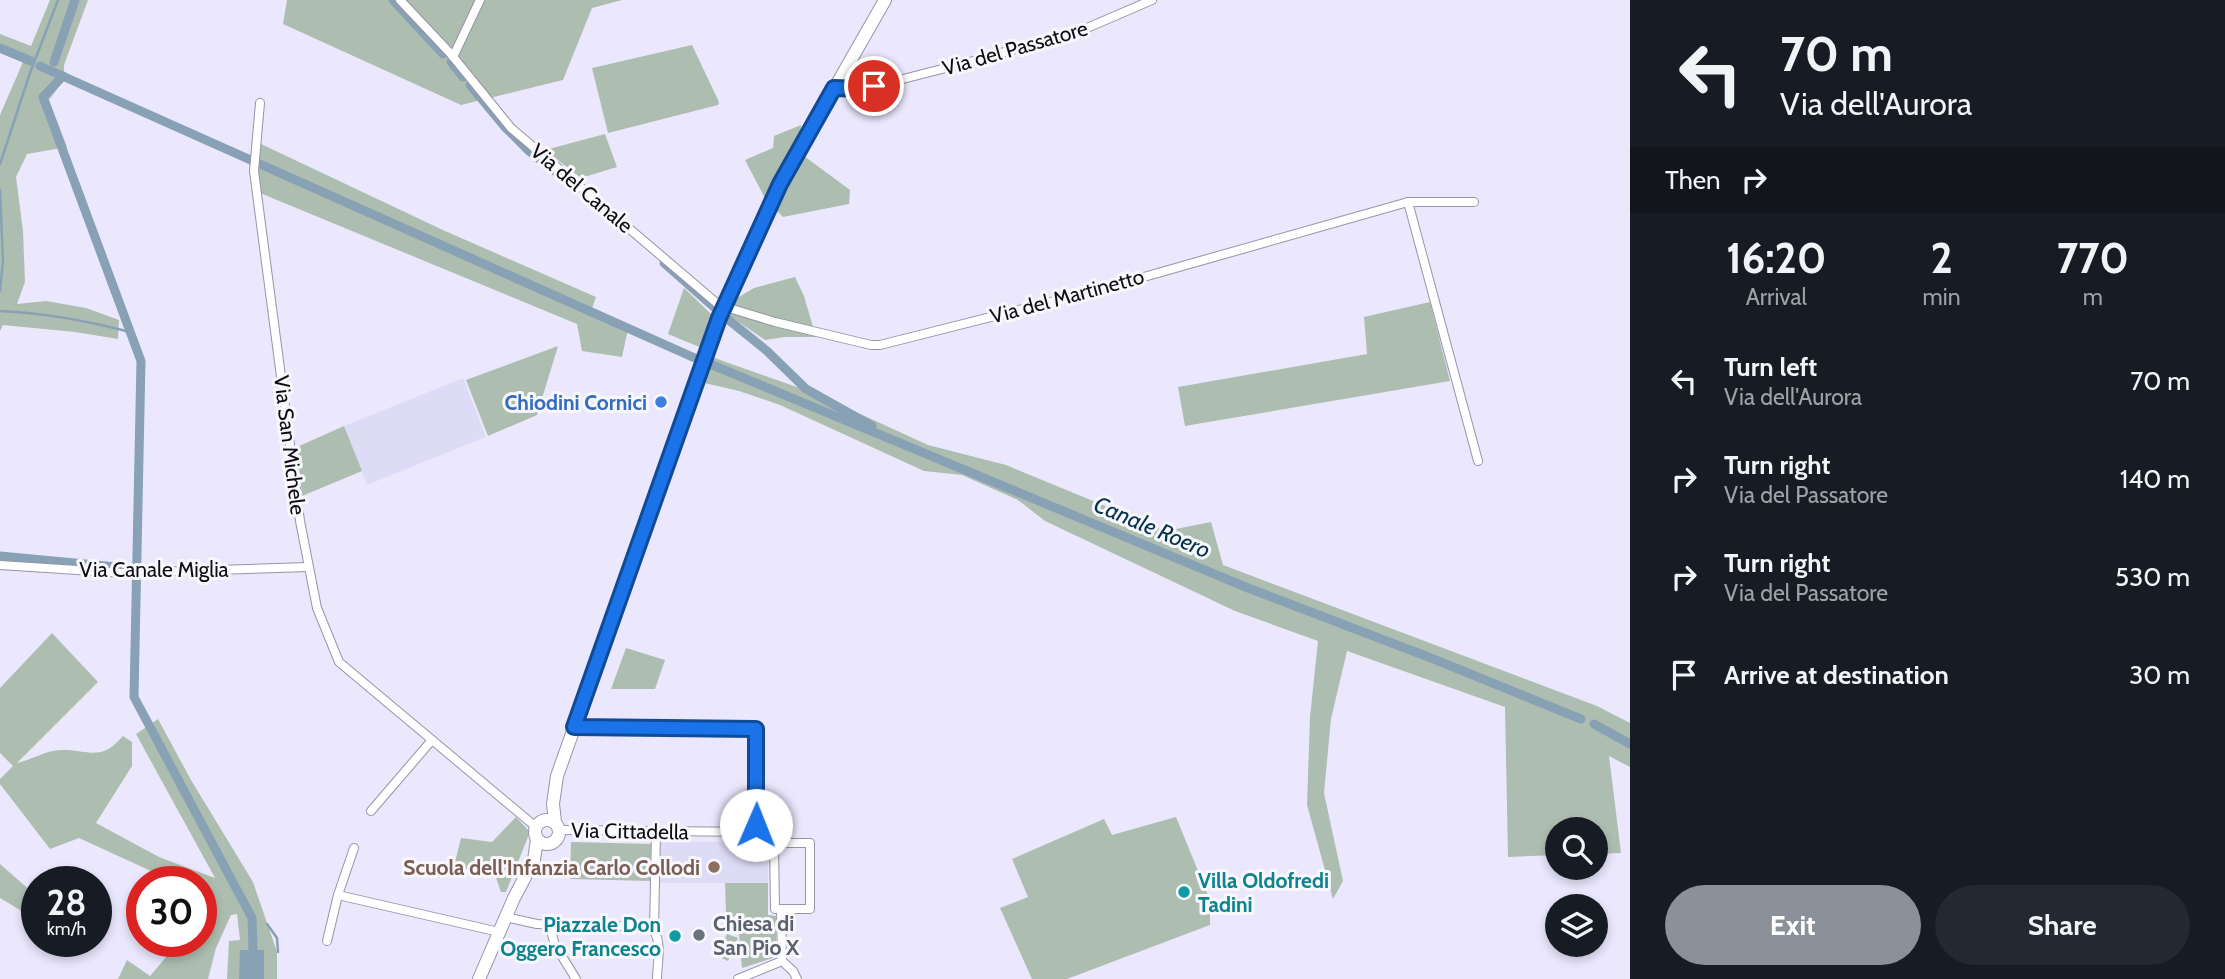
<!DOCTYPE html>
<style>
:root{--surface:#171b24;--page:#242831;--text:#f1f3f6;--muted:#9ea1a6;--accent:#8c9099}
body{margin:0;font-family:Cabin,sans-serif;background:var(--page);color:var(--text);height:100vh;display:flex;flex-direction:column;font-size:26px;white-space:nowrap}
*{box-sizing:border-box;margin:0}
p{font-size:23px;color:var(--muted)}
.icon{flex:none;width:38px;height:38px;fill:none;stroke:currentColor;stroke-width:2;stroke-linecap:round;stroke-linejoin:round}
.map{position:relative;flex:1;overflow:hidden}
.details{display:flex;flex-direction:column;background:var(--surface);width:595px}
.details>*{flex:none}
.guide{background:#171b24;color:var(--text);overflow:hidden}
.controls{position:absolute;left:1545px;top:817px;display:grid;gap:14px}
.controls a{display:grid;place-items:center;width:63px;height:63px;border-radius:50%;background:var(--surface);box-shadow:0 4px 10px #0003;font-size:35px}
.speed{position:absolute;left:21px;top:866px;display:flex;gap:14px;font-size:35px;font-weight:700;text-align:center}
.speed>*{display:grid;place-content:center;width:91px;height:91px;border-radius:50%;background:var(--surface);box-shadow:0 4px 10px #0003;line-height:1}
.speed small{font-size:18px;font-weight:400}
.speed .limit{border:10px solid #d22;background:#fff;color:#111}
.pin{position:absolute;display:grid;place-items:center;width:60px;height:60px;color:#fff;margin:-30px;border:4px solid #fff;border-radius:50%;box-shadow:0 2px 7px #0007}
.me{position:absolute;width:77px;margin:-38px;rotate:1deg;stroke-linejoin:round;filter:drop-shadow(0 0 5px #0008)}
.turn{display:flex;align-items:center;gap:24px;height:147px;padding:0 35px;font-size:32px}
.turn .icon{width:91px;height:91px;stroke-width:2.5}
.turn b{display:block;font-size:49px;line-height:60px}
.then{display:flex;align-items:center;height:66px;padding:0 35px;background:#0003;gap:14px;font-size:26px}
.eta{display:flex;justify-content:space-evenly;align-items:center;height:119px;text-align:center}
.eta b{font-size:42px;font-weight:700;line-height:49px}
.cta{display:flex;gap:14px;margin-top:auto;padding:14px 35px}
.cta a{flex:1;height:80px;border-radius:42px;background:var(--accent);color:#fff;font-size:28px;font-weight:700;line-height:80px;text-align:center}
.cta a+a{background:var(--page);color:var(--text)}
ul{padding:0;list-style:none}
li{display:flex;align-items:center;gap:21px;height:98px;padding:0 35px}
li div{flex:1}
li b{display:block;font-size:26px}
li em{font-style:normal}
main{display:flex;flex:1;min-height:0}
.map>svg:first-child{display:block}
</style>
<main>
<div class="map">
<svg width="1630" height="979" viewBox="0 0 1630 979">
<rect width="100%" height="100%" fill="#ebe8fe"/>
<g fill="#dedbf7">
<path d="M 463,378 L 486,437 L 367,485 L 344,426 Z"/>
<path d="M 660,842 L 733,842 L 736,844 L 738,852 L 768,852 L 768,883 L 660,883 Z"/>
</g>
<g fill="#adbeb0">
<path d="M 50,0 L 88,0 L 64,65 L 64,80 L 49,100 L 67,147 L 27,154 L 16,177 L 23,231 L 25,282 L 17,304 L 46,301 L 86,308 L 119,320 L 118,339 L 75,332 L 3,325 L 0,331 L 0,115 L 23,62 L 0,51 L 0,34 L 31,46 Z"/>
<path d="M 287,0 L 622,0 L 592,8 L 563,80 L 461,105 L 283,24 Z"/>
<path d="M 692,45 L 719,102 L 718,105 L 608,133 L 592,68 Z"/>
<path d="M 801,125 L 800,153 L 850,190 L 849,204 L 783,217 L 766,200 L 745,160 L 773,148 L 774,136 Z"/>
<path d="M 605,134 L 617,167 L 581,178 L 545,150 Z"/>
<path d="M 261,144 L 445,231 L 596,297 L 590,314 L 628,329 L 622,357 L 582,351 L 577,324 L 260,193 L 256,173 Z"/>
<path d="M 795,277 L 804,296 L 816,337 L 785,337 L 765,340 L 730,316 L 737,298 L 754,288 Z"/>
<path d="M 684,288 L 712,315 L 702,348 L 668,334 Z"/>
<path d="M 1430,302 L 1450,381 L 1185,426 L 1178,387 L 1367,354 L 1364,317 Z"/>
<path d="M 558,346 L 537,415 L 488,436 L 466,380 Z"/>
<path d="M 709,356 L 819,395 L 928,445 L 1006,465 L 1166,531 L 1211,522 L 1223,565 L 1597,706 L 1630,723 L 1630,767 L 1609,756 L 1621,853 L 1596,854 L 1596,830 L 1558,830 L 1557,855 L 1508,857 L 1505,707 L 1347,651 L 1331,719 L 1324,793 L 1343,881 L 1333,899 L 1307,805 L 1310,717 L 1318,641 L 1235,611 L 1045,521 L 1018,500 L 962,475 L 924,471 L 780,405 L 739,391 L 700,382 Z"/>
<path d="M 344,426 L 362,471 L 302,496 L 297,447 Z"/>
<path d="M 52,633 L 98,682 L 17,763 C 31,760 47,750 61,750 C 89,749 100,763 123,736 L 132,742 L 132,766 L 96,823 L 159,857 L 215,878 L 136,734 L 158,719 L 191,780 L 253,882 L 277,952 L 277,979 L 227,979 L 229,941 L 240,940 L 237,914 L 231,915 L 216,948 L 208,979 L 118,979 L 127,960 L 150,976 L 179,942 L 201,942 L 201,914 L 212,901 L 201,895 L 201,882 L 175,882 L 79,838 L 50,849 L 0,784 L 0,779 L 13,766 L 0,753 L 0,688 Z"/>
<path d="M 626,648 L 665,660 L 655,689 L 611,689 Z"/>
<path d="M 516,817 L 530,832 L 506,892 L 501,892 L 495,875 L 454,866 L 461,838 L 492,842 Z"/>
<path d="M 1176,817 L 1210,900 L 1210,925 L 1067,979 L 1032,979 L 1000,908 L 1028,897 L 1012,859 L 1104,819 L 1112,835 Z"/>
<path d="M 571,842 L 651,844 L 650,881 L 570,879 Z"/>
<path d="M 0,864 L 32,892 L 30,916 L 0,898 Z"/>
<path d="M 725,883 L 768,883 L 768,915 L 776,916 L 776,957 L 742,968 L 739,934 L 745,915 L 743,913 L 733,917 L 726,913 Z"/>
<path d="M 727,934 L 738,938 L 728,961 L 717,956 Z"/>
</g>
<path fill="#88a1b5" d="M 240,950 L 264,950 L 264,979 L 239,979 Z"/>
<g fill="none" stroke-linecap="round" stroke-linejoin="round">
<g stroke="#88a1b5" stroke-width="2.5">
<path d="M 0,164 L 30,73 L 58,0"/>
<path d="M 0,190 L 3,261 L 0,291"/>
<path d="M 0,311 C 44,313 88,321 130,332"/>
<path d="M 267,924 L 277,938 L 278,952"/>
</g>
<g stroke="#88a1b5" stroke-width="9">
<path d="M 393,0 L 443,54"/>
<path d="M 0,48 L 31,61"/>
<path d="M 54,62 L 75,0"/>
<path d="M 451,62 L 463,77"/>
<path d="M 40,66 L 697,359"/>
<path d="M 63,76 L 43,97 L 141,361 L 134,697 L 252,918 L 253,950"/>
<path d="M 470,85 L 504,126 L 529,151 L 574,186"/>
<path d="M 664,263 L 716,309"/>
<path d="M 725,317 L 767,351 L 806,389 L 872,426"/>
<path d="M 710,364 L 1248,588 L 1431,658 L 1581,719"/>
<path d="M 0,556 L 117,567"/>
<path d="M 1594,724 L 1630,744"/>
</g>
<defs>
<g id="street">
<path d="M 400,0 L 450,53 L 511,128 L 719,305 L 775,322 L 871,345 L 880,345 L 1098,290 L 1408,202 L 1474,202"/>
<path d="M 453,57 L 480,0"/>
<path d="M 846,69 L 861,82 L 874,86"/>
<path d="M 834,88 L 864,89 L 977,60 L 1087,28 L 1152,0"/>
<path d="M 260,103 L 254,171 L 300,521 L 317,608 L 339,662 L 536,827"/>
<path d="M 1408,202 L 1478,461"/>
<path d="M 0,565 L 123,573 L 308,567"/>
<path d="M 574,727 L 756,729 L 756,841 L 761,843 L 810,843 L 810,909 L 775,909 L 774,843"/>
<path d="M 371,811 L 432,740"/>
<path d="M 559,830 L 756,832"/>
<path d="M 338,895 L 499,932"/>
<path d="M 781,909 L 782,961 L 793,971 L 797,979"/>
<path d="M 505,917 L 537,924 L 650,927 C 664,938 657,963 657,979"/>
<path d="M 549,924 L 555,945 L 576,979"/>
<path d="M 654,930 L 656,831"/>
<path d="M 327,941 L 338,895 L 354,848"/>
<path d="M 738,979 L 782,961"/>
</g>
<g id="secondary">
<circle cx="547" cy="832" r="12"/>
<path d="M 555,822 L 553,804 L 557,776 L 724,307 L 780,184 L 885,0"/>
<path d="M 479,979 L 514,898 L 534,860 L 537,839"/>
</g>
</defs>
<use href="#street" stroke="#9694a8" stroke-width="10"/>
<use href="#secondary" stroke="#9694a8" stroke-width="14"/>
<use href="#street" stroke="#fff" stroke-width="8"/>
<use href="#secondary" stroke="#fff" stroke-width="12"/>
</g>
<g fill="none" stroke-linecap="round" stroke-linejoin="round">
<defs>
<path id="route" d="M 756,825 L 756,729 L 574,727 L 719,318 L 780,184 L 834,88 L 864,89 L 874,86"/>
</defs>
<use href="#route" stroke="#114b97" stroke-width="18"/>
<use href="#route" stroke="#1a73e8" stroke-width="12"/>
</g>
<circle fill="#3f7fe0" stroke="#f8f8fc" stroke-width="2.5" cx="661" cy="402" r="7"/>
<circle fill="#8d6e63" stroke="#f8f8fc" stroke-width="2.5" cx="714" cy="867" r="7"/>
<g fill="#0f9aa8" stroke="#f8f8fc" stroke-width="2.5">
<circle cx="1184" cy="892" r="7"/>
<circle cx="675" cy="936" r="7"/>
</g>
<circle fill="#6b7280" stroke="#f8f8fc" stroke-width="2.5" cx="699" cy="935" r="7"/>
<g text-anchor="middle" dominant-baseline="central" stroke-width="6" stroke-linejoin="round" paint-order="stroke">
<g font-size="21" fill="#0e0d14" stroke="#f8f8fc">
<text transform="translate(1015 48) rotate(-16)">Via del Passatore</text>
<text transform="translate(582 188) rotate(40)">Via del Canale</text>
<text transform="translate(1067 296) rotate(-15)">Via del Martinetto</text>
<text transform="translate(290 445) rotate(83)">Via San Michele</text>
<text x="154" y="569">Via Canale Miglia</text>
<text transform="translate(630 831) rotate(1)">Via Cittadella</text>
</g>
<g font-size="21" font-weight="bold" fill="#366cbe" stroke="#f8f8fc" text-anchor="end">
<text x="647" y="402">Chiodini Cornici</text>
</g>
<g font-size="21" font-weight="bold" fill="#785e54" stroke="#f8f8fc" text-anchor="end">
<text x="700" y="867">Scuola dell'Infanzia Carlo Collodi</text>
</g>
<g font-size="21" font-weight="bold" fill="#0d838f" stroke="#f8f8fc" text-anchor="start">
<text x="1198" y="880">Villa Oldofredi<tspan x="1198" dy="24">Tadini</tspan></text>
<text x="661" y="924" text-anchor="end">Piazzale Don<tspan x="661" dy="24">Oggero Francesco</tspan></text>
</g>
<g font-size="21" font-weight="bold" fill="#5b616d" stroke="#f8f8fc" text-anchor="start">
<text x="713" y="923">Chiesa di<tspan x="713" dy="24">San Pio X</tspan></text>
</g>
<g font-size="23" font-style="italic" fill="#03334f" stroke="#f8f8fc">
<text transform="translate(1152 527) rotate(23)">Canale Roero</text>
</g>
</g>
</svg>
<div class="controls">
<a><svg class="icon" aria-label="search" viewBox="0 0 24 24"><circle cx="10" cy="10" r="6"/><path d="M15 15l6 6"/></svg></a>
<a><svg class="icon" aria-label="layers" viewBox="0 0 24 24"><path d="M12 4l9 5-9 5-9-5zM3 14l9 5 9-5"/></svg></a>
</div>
<div class="speed"><div>28<small>km/h</small></div><div class="limit">30</div></div>
<div class="pin" style="left:874px;top:86px;background:#d93025"><svg class="icon" aria-label="arrive" viewBox="0 0 24 24"><path d="M6 21V4h12l-3 4 3 4H6"/></svg></div>
<svg class="me" style="left:756px;top:825px" viewBox="-20 -20 40 40"><circle r="19" fill="#fff"/><path d="M0-13L10 11 0 6-10 11z" fill="#1a73e8"/></svg>
</div>
<section class="details">
<div class="guide">
<div class="turn"><svg class="icon" aria-label="left" viewBox="0 0 24 24"><path d="M17 20v-9H6M10 6l-5 5 5 5"/></svg><div><b>70 m</b>Via dell'Aurora</div></div>
<div class="then">Then<svg class="icon" aria-label="right" viewBox="0 0 24 24"><path d="M7 20v-9h11M14 6l5 5-5 5"/></svg></div>
</div>
<div class="eta">
<div><b>16:20</b><p>Arrival</p></div>
<div><b>2</b><p>min</p></div>
<div><b>770</b><p>m</p></div>
</div>
<ul>
<li><svg class="icon" aria-label="left" viewBox="0 0 24 24"><path d="M17 20v-9H6M10 6l-5 5 5 5"/></svg><div><b>Turn left</b><p>Via dell'Aurora</p></div><em>70 m</em></li>
<li><svg class="icon" aria-label="right" viewBox="0 0 24 24"><path d="M7 20v-9h11M14 6l5 5-5 5"/></svg><div><b>Turn right</b><p>Via del Passatore</p></div><em>140 m</em></li>
<li><svg class="icon" aria-label="right" viewBox="0 0 24 24"><path d="M7 20v-9h11M14 6l5 5-5 5"/></svg><div><b>Turn right</b><p>Via del Passatore</p></div><em>530 m</em></li>
<li><svg class="icon" aria-label="arrive" viewBox="0 0 24 24"><path d="M6 21V4h12l-3 4 3 4H6"/></svg><div><b>Arrive at destination</b></div><em>30 m</em></li>
</ul>
<div class="cta"><a>Exit</a><a>Share</a></div>
</section>
</main>
